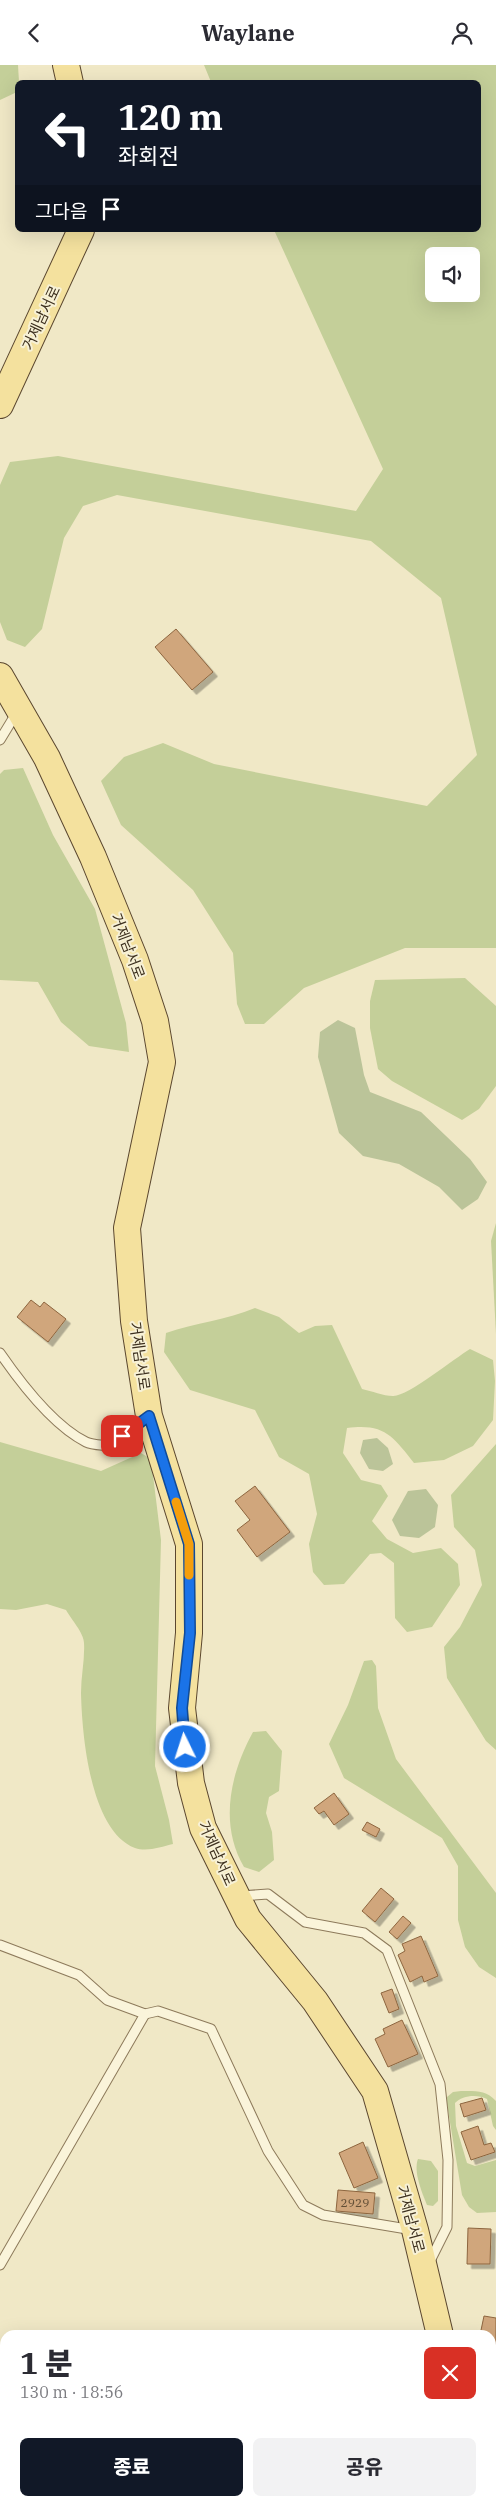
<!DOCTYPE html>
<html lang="ko">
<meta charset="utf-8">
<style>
:root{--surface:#fff;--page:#f2f2f3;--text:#2b2b33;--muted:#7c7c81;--accent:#111827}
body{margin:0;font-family:"IBM Plex Serif","Noto Sans KR",serif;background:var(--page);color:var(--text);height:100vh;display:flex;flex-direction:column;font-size:19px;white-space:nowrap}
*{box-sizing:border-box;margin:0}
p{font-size:16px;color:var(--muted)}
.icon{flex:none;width:28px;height:28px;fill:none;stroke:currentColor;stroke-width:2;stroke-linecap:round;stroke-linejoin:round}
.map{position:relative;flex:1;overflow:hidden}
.sheet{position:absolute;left:0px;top:2265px;width:496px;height:176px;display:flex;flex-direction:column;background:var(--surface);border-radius:15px 15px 0 0;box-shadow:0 5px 20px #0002}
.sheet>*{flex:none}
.guide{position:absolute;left:15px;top:15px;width:466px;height:152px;border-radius:8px;box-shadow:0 5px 20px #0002;background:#111827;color:#fff;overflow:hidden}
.tools{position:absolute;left:425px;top:182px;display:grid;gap:10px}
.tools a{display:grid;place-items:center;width:55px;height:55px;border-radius:8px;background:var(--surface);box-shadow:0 5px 20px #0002;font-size:25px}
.pin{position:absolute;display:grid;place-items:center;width:42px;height:42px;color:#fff;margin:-21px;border-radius:10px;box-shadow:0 2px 8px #0006}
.me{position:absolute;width:55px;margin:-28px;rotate:356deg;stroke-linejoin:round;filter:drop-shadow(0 0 4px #0008)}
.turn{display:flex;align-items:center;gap:18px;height:105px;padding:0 20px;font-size:22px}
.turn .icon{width:65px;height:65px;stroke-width:2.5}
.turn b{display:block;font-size:35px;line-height:42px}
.then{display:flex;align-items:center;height:48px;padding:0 20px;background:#0003;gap:10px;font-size:19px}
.round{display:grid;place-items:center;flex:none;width:52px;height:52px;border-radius:8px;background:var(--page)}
.overview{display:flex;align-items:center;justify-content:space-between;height:85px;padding:0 20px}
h1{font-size:30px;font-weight:800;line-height:38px}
.action{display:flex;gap:10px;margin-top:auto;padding:10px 20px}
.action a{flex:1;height:58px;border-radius:8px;background:var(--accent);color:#fff;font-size:20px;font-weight:800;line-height:58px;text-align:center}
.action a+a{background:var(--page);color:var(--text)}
header{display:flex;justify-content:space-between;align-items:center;height:65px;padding:0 20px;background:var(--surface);font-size:22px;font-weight:800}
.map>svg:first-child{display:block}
</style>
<header><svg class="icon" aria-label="back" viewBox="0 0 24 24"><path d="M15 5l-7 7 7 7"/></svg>Waylane<svg class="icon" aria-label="person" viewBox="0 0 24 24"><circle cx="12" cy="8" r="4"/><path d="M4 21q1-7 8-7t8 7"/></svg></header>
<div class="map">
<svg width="496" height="2441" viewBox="0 0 496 2441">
<defs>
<filter id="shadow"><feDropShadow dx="4.5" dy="4.5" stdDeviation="0" flood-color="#0004"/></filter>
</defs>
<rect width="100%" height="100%" fill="#f0e8c6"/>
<g fill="#c4cf99" fill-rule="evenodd">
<path d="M 0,0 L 18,0 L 19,17 L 18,18 L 17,27 L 0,35 Z"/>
<path d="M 204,0 L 496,0 L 496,883 L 405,883 L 304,923 L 264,959 L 245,959 L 237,939 L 233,888 L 193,825 L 121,760 L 101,716 L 124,692 L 163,678 L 214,699 L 427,741 L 477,690 L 441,533 L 371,476 L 117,430 L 83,441 L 64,473 L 42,564 L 25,582 L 7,575 L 0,557 L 0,420 L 10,397 L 58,391 L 356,446 L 383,404 L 274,165 L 479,165 L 479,18 L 211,17 ZM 434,191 L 471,191 L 471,229 L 434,229 Z"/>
<path d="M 23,703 L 53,770 L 95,844 L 126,958 L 129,987 L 89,981 L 61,957 L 38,917 L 0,915 L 0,709 L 4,705 Z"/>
<path d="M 465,913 L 496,941 L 496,1021 L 479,1044 L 462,1055 L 392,1016 L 378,1004 L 370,963 L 370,936 L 375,915 Z"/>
<path d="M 496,1158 L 496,1269 L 491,1176 Z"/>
<path d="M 255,1243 L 279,1252 L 299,1268 L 315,1261 L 332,1260 L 362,1324 C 372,1326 383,1331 393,1331 C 407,1332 455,1293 470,1284 L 493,1295 L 495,1316 L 493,1355 L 473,1381 L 444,1395 L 414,1398 C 393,1371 384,1358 347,1363 L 343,1388 L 361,1415 L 381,1420 L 388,1431 L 372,1456 L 387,1474 L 413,1488 L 441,1483 L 458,1499 L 460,1520 L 432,1562 L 407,1567 L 395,1553 L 394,1498 L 381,1488 L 370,1489 L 344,1519 L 324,1520 L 313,1507 L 309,1479 L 317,1449 L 309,1409 L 279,1392 L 255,1345 L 190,1325 L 164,1287 L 166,1268 C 195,1258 227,1255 255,1243 Z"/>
<path d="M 0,1377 L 101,1406 L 141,1388 L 151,1394 L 161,1475 L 155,1701 L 169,1755 L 173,1779 C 161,1782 147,1787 135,1783 C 90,1766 82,1669 81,1628 C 81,1611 85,1594 84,1578 C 84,1568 71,1554 66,1545 L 47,1539 L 16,1545 L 0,1544 Z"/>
<path d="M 496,1379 L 496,1685 L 486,1676 L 447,1613 L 444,1582 L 460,1562 L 482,1520 L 475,1485 L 454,1462 L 451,1430 Z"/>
<path d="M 372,1595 L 376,1601 L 378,1643 L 396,1694 L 496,1828 L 496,1913 L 479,1902 L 465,1882 L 458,1855 L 458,1801 L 442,1773 L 344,1713 L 329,1679 L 348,1640 L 364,1596 Z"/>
<path d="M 266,1666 L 282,1686 L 279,1726 L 269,1732 L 266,1748 L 272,1767 L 274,1795 L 259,1807 L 244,1802 C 219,1759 230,1709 253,1667 Z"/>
<path d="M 461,2026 C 476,2026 486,2025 496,2036 L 496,2065 L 493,2061 L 487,2034 C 478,2029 462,2030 455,2038 L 456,2061 L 467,2098 L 475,2101 L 496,2095 L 496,2147 L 477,2148 L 469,2142 L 462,2130 L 447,2039 L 447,2032 L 453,2027 Z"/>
<path d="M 418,2094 L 431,2096 L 438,2106 L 438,2136 L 433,2141 L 427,2140 C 422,2128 413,2106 418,2094 Z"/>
</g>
<g fill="#bbc499">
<path d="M 338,955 L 355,963 L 364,1010 L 370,1027 L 421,1047 L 470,1094 L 487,1117 L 478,1134 L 462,1145 L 439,1122 L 399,1099 L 363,1091 L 339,1068 L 318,992 L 320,967 Z"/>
<path d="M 377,1373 L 388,1383 L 393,1399 L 383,1406 L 369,1404 L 360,1388 L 363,1375 Z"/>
<path d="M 426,1424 L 438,1440 L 435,1462 L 419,1473 L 400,1471 L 392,1455 L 408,1426 Z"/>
</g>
<g fill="#d0a67b" stroke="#8d653f" filter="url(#shadow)">
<path d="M 176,564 L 213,607 L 192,625 L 155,582 Z"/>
<path d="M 31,1235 L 40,1242 L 44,1237 L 66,1254 L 48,1277 L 17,1252 Z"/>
<path d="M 255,1421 L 290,1467 L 257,1492 L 237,1465 L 250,1455 L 235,1436 Z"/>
<path d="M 334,1728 L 349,1749 L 334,1760 L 324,1746 L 319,1749 L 314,1743 Z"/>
<path d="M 367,1757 L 380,1764 L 376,1772 L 362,1765 Z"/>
<path d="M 381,1823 L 394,1834 L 375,1857 L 362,1846 Z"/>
<path d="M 403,1851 L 411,1858 L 397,1874 L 389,1867 Z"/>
<path d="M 421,1871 L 438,1911 L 424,1917 L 422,1911 L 410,1917 L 398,1890 L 405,1886 L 402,1879 Z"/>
<path d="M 392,1924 L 399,1944 L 389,1948 L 381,1928 Z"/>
<path d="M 402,1955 L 418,1989 L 388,2002 L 375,1974 L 385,1969 L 383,1964 Z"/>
<path d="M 482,2033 L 486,2045 L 464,2052 L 460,2039 Z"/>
<path d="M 478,2061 L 484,2080 L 491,2078 L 495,2087 L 471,2095 L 461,2067 Z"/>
<path d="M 363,2077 L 378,2113 L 354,2123 L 339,2088 Z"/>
<path d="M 338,2125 L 375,2128 L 373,2149 L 336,2146 Z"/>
<path d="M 468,2163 L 491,2164 L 490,2199 L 467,2199 Z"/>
<path d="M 484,2251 L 496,2253 L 496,2284 L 491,2283 L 491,2270 L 480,2270 Z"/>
</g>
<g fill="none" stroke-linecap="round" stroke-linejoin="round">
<defs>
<g id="lane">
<path d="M 0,675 L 17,647"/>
<path d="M 0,1288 C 20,1317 54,1361 86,1377 C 92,1380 102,1380 109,1381 L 146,1353"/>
<path d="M 241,1831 L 268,1829 L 305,1857 L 364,1868 L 387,1885 L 440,2019 L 448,2095 L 447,2162 L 429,2198"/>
<path d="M 0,1880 L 79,1910 L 107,1935 L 145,1949 L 158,1946 L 211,1964 L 268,2086 L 303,2140 L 323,2150 L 413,2165"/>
<path d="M 0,2200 L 145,1949"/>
<path d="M 491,2302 L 496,2302"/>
</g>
<g id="primary">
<path d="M 66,0 L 70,18"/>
<path d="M 0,340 L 81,165"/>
<path d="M 0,611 L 47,693 L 93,792 L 135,895 L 155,956 L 162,997 L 127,1163 L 134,1256 L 149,1351 L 189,1479 L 189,1568 L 182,1643 L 191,1718 L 203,1763 L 248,1854 L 315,1936 L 375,2026 L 415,2165 L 440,2270"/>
<path d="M 491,2422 L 496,2432"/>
</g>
</defs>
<use href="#lane" stroke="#8d7a5b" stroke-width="11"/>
<use href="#primary" stroke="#5b472f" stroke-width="28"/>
<use href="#lane" stroke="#faf4da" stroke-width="9"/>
<use href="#primary" stroke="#f4e19e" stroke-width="26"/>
</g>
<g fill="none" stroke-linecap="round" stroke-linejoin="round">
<defs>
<path id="route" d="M 122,1371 L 149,1351 L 189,1479 L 190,1568 L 182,1643 L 185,1682"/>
</defs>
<use href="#route" stroke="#114b97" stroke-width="12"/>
<use href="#route" stroke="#1a73e8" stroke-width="9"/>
<path stroke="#f59e0b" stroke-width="9" d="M 176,1437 L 189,1479 L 189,1510"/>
</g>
<g text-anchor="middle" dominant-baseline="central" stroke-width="4" stroke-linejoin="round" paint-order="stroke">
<g font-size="12" fill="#624e36">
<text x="355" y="2137">2929</text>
</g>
<g font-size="15" fill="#3d301f" stroke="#f7f1d6">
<text transform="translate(41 253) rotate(-65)">거제남서로</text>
<text transform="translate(128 881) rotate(69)">거제남서로</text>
<text transform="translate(140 1291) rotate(82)">거제남서로</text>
<text transform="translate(217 1788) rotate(66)">거제남서로</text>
<text transform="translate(411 2154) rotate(75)">거제남서로</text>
</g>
</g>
</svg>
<div class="tools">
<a><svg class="icon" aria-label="sound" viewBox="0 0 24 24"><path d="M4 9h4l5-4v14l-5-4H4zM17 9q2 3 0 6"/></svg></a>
</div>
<div class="pin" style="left:122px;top:1371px;background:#d93025"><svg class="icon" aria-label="arrive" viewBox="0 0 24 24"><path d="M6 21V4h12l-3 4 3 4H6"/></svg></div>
<svg class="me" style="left:185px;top:1682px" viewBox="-20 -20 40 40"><circle r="17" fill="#1a73e8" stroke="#fff" stroke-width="3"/><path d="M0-11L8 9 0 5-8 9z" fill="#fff"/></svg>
<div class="guide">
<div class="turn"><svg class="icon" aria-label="left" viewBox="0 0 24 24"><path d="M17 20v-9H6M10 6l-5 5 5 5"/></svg><div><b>120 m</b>좌회전</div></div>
<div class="then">그다음<svg class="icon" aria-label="arrive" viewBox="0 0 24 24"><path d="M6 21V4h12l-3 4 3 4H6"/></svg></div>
</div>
<section class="sheet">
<div class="overview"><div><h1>1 분</h1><p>130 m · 18:56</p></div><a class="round" style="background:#d93025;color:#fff"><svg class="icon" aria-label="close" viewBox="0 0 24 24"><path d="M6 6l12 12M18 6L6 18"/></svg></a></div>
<div class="action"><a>종료</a><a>공유</a></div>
</section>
</div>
